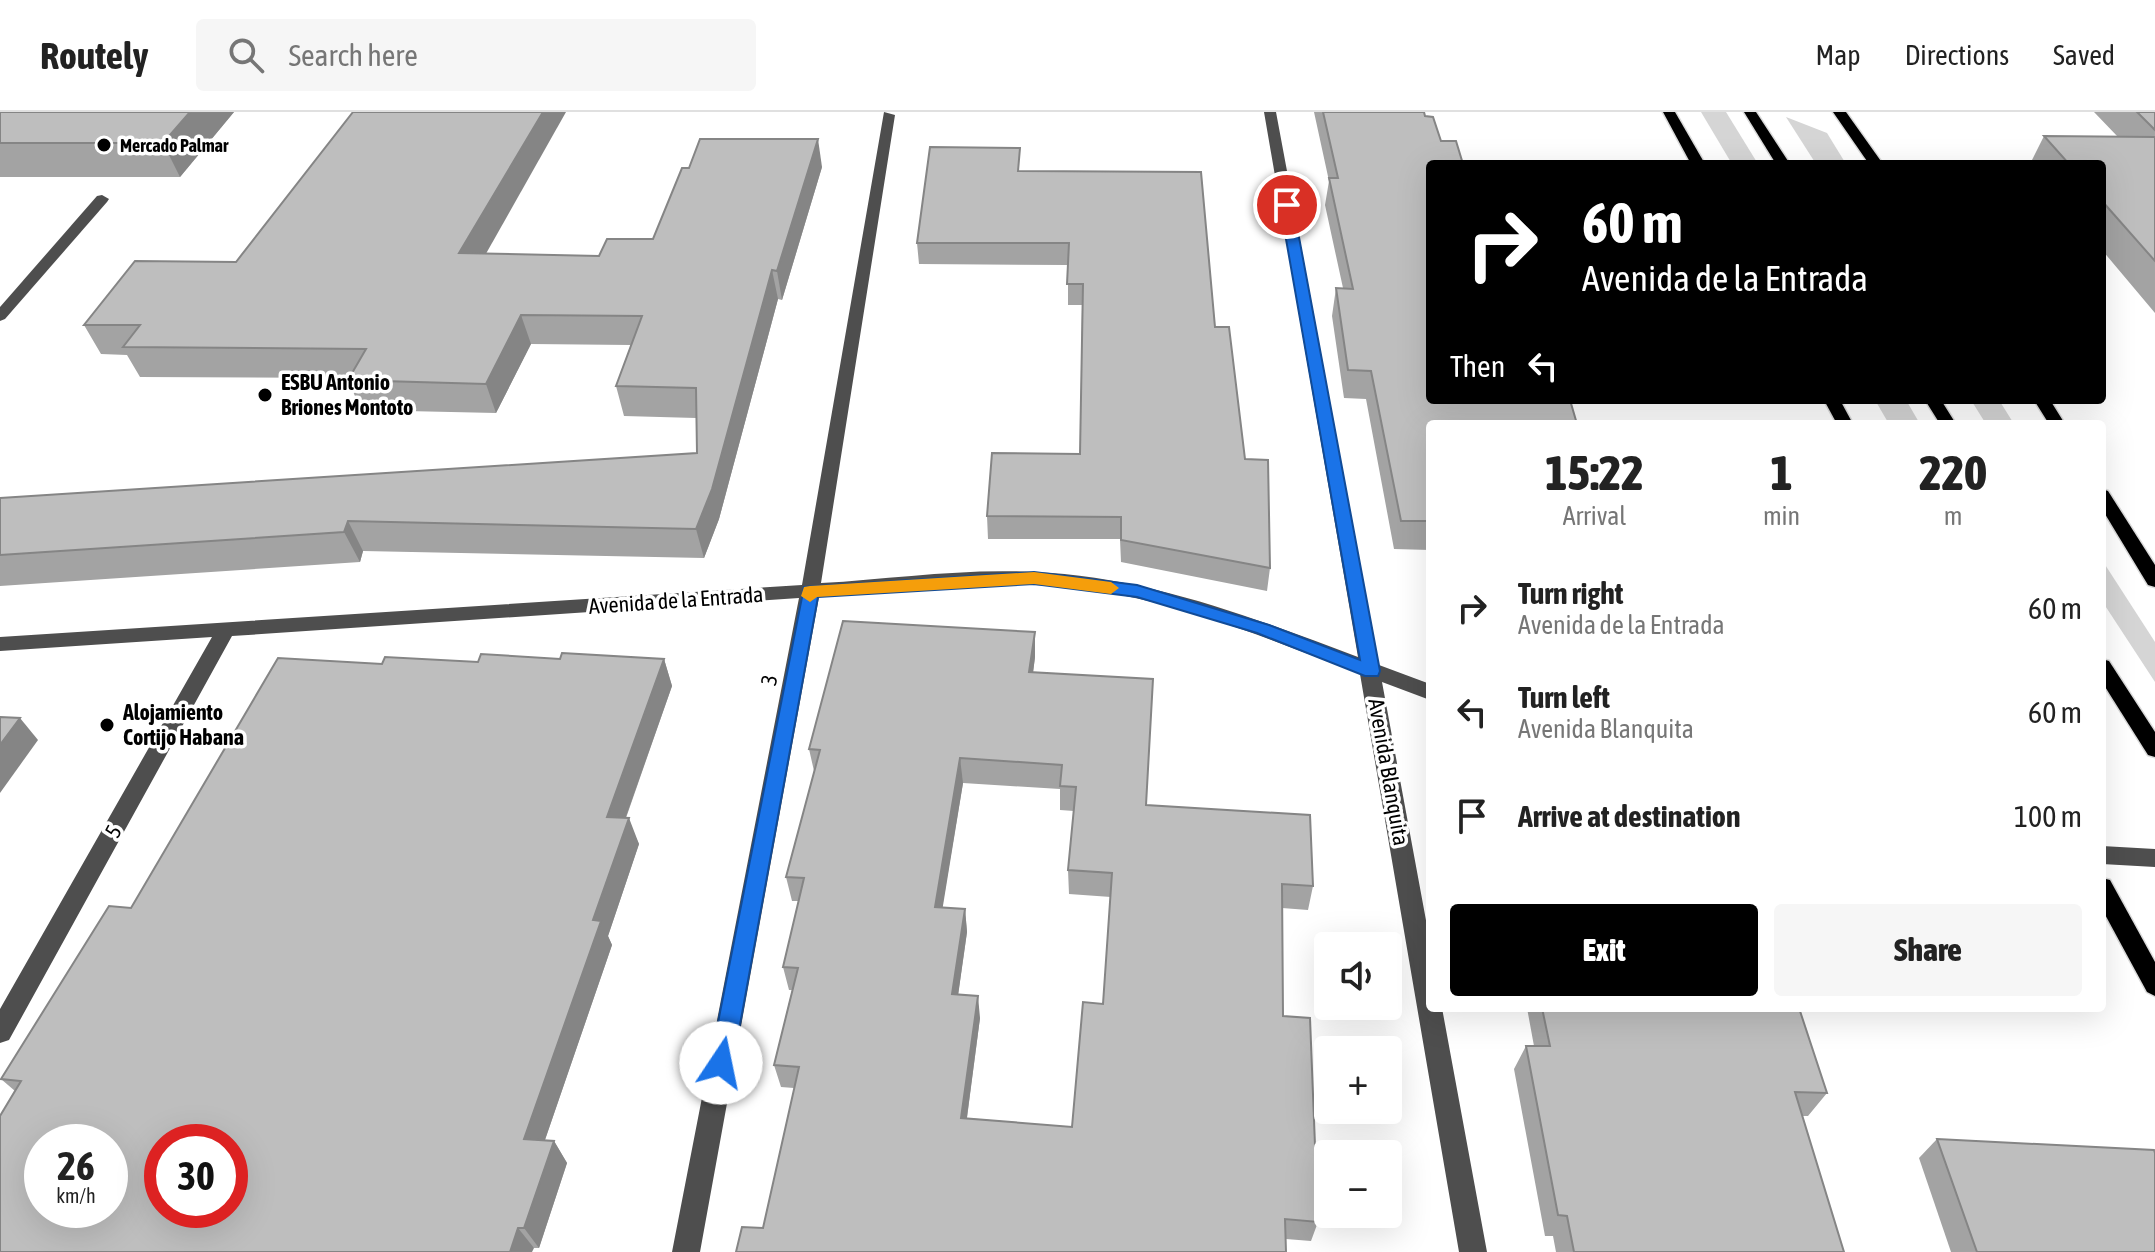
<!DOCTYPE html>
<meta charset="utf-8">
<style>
:root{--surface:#fff;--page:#f6f6f6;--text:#222;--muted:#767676;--line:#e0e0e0;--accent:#000}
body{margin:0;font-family:"Asap Condensed",sans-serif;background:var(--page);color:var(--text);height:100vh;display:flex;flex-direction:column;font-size:30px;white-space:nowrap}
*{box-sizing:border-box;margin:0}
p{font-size:26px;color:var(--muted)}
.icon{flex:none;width:44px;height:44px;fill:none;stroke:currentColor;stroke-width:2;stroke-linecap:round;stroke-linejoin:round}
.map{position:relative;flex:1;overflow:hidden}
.sheet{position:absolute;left:1426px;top:308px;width:680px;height:592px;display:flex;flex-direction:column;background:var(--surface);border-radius:8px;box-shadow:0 8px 32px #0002}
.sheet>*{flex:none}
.guide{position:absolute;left:1426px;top:48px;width:680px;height:244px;border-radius:8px;box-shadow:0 8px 32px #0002;background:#000;color:#fff;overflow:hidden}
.controls{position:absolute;left:1314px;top:820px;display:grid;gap:16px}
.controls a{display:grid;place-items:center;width:88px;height:88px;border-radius:8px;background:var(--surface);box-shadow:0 8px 32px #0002;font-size:40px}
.speed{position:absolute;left:24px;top:1012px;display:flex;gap:16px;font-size:40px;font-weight:700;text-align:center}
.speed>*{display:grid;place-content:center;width:104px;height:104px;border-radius:50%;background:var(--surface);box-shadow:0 8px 32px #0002;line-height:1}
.speed small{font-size:20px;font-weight:400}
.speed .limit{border:12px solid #d22;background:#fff;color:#111}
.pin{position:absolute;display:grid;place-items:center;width:68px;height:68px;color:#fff;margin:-34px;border:4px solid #fff;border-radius:50%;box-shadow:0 2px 8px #0007}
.me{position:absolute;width:88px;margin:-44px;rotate:11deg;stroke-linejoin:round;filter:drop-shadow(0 0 6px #0008)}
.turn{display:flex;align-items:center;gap:28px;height:168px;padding:0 24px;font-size:36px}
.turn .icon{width:104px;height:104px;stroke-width:2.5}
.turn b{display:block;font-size:56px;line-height:68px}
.then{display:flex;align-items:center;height:76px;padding:0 24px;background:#0003;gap:16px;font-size:30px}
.eta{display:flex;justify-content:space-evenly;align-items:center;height:136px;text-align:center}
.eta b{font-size:48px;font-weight:800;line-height:56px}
.button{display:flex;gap:16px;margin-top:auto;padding:16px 24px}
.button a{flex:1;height:92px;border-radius:8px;background:var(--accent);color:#fff;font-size:32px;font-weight:800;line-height:92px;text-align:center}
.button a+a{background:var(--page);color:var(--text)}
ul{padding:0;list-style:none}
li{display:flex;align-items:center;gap:24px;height:104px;padding:0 24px}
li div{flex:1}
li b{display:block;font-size:30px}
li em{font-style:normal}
header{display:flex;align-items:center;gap:48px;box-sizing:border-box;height:112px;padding:0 40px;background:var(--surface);border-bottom:2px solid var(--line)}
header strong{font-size:38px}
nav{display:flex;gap:44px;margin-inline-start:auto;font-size:28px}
.search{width:560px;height:72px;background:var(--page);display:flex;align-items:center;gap:20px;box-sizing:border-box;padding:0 28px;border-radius:8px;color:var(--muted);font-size:30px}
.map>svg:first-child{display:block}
</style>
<header>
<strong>Routely</strong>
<div class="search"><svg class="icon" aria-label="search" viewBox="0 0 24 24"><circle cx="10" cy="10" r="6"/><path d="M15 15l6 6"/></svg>Search here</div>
<nav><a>Map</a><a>Directions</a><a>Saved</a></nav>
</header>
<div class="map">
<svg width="2155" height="1140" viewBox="0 0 2155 1140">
<rect width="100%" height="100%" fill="#fff"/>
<g fill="#d5d5d5">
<path d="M 1701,0 L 1726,0 L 1758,52 L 1732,52 Z"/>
<path d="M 1786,5 L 1827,21 L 1846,52 L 1816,52 Z"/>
<path d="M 1875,288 L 1906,288 L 1920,312 L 1889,312 Z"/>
<path d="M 1971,288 L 1999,288 L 2014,312 L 1986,312 Z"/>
<path d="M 2102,448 L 2155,530 L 2155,570 L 2102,489 Z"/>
</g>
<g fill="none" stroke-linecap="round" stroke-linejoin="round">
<defs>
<g id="major">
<path d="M 1663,0 L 1675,0 L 1705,52 L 1691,52 Z"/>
<path d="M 1744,0 L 1756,0 L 1790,52 L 1776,52 Z"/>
<path d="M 1833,0 L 1846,0 L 1883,52 L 1869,52 Z"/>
<path d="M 1824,288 L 1840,288 L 1853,312 L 1837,312 Z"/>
<path d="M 1925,288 L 1941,288 L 1956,312 L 1940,312 Z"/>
<path d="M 2034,288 L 2050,288 L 2065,312 L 2049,312 Z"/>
<path d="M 2102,377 L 2108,379 L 2155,453 L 2155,475 L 2148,473 L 2102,397 Z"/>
<path d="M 2102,547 L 2109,549 L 2155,620 L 2155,645 L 2148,643 L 2102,570 Z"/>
<path d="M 2102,766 L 2110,768 L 2155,850 L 2155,884 L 2147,880 L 2102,797 Z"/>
</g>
</defs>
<use href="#major" stroke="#dbdbdb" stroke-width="3"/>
<g fill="#4e4e4e" fill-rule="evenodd">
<path d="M 884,0 L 895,3 L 821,471 C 891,467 964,456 1034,460 C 1146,464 1254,506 1358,545 L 1264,0 L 1276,0 L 1379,553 L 1430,572 L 1430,588 L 1382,570 L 1430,830 L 1430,896 L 1442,896 L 1487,1140 L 1459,1140 L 1360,562 C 1259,523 1142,474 1032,473 C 961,472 889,480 819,485 L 700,1140 L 672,1140 L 799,486 L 232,524 L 9,928 L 0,931 L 0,897 L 212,525 L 0,539 L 0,525 L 802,473 Z"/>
<path d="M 102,83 L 109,87 L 107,90 L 5,207 L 0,209 L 0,195 L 97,84 Z"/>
<path d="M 2102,734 L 2155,737 L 2155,755 L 2102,752 Z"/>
</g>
<use href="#major" fill="#000" fill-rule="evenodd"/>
</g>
<g fill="#a3a3a3" fill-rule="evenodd">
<path d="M 0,0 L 234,0 L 180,65 L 0,65 Z"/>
<path d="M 1314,0 L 1424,0 L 1430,312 L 1430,438 L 1394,437 L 1366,287 L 1344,286 L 1332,204 L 1336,176 L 1343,176 L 1325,93 L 1329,69 Z"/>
<path d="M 2094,0 L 2155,0 L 2155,201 L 2102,138 L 2102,52 L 2030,52 L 2044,24 L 2118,25 Z"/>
<path d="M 822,55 L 782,188 L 778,187 L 719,407 L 704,446 L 363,439 L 360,450 L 0,474 L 0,386 L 697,341 L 696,306 L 624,304 L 616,274 L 631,233 L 531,232 L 496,301 L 361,298 L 348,268 L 349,266 L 140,265 L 127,243 L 101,242 L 84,213 L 236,150 L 486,142 L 599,144 L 653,127 Z"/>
<path d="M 1020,59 L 1215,215 L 1270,456 L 1267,479 L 1121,450 L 1120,427 L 988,427 L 987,404 L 1080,342 L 1082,193 L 1068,193 L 1068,153 L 919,152 L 917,131 Z"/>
<path d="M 1035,545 L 1033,560 L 1146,693 L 1313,774 L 1308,798 L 1282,796 L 1283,904 L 1318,1110 L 1311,1129 L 1286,1127 L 763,1116 L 794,976 L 781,975 L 774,953 L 792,878 L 789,878 L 783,855 L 799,789 L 792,789 L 786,765 L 814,659 L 809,637 ZM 963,671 L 1060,677 L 1060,698 L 1074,699 L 1068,758 L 1069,782 L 1111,785 L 1103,892 L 1072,1015 L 967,1006 L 980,906 L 958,883 L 967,820 L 965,797 L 942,796 Z"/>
<path d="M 560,547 L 664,547 L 672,574 L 626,706 L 639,732 L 608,824 L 612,833 L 545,1028 L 554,1029 L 567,1051 L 539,1136 L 534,1136 L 15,979 L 1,967 L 131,796 L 382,552 L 478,550 Z"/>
<path d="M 1527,896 L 1799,896 L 1827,981 L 1808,1004 L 1802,1004 L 1844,1140 L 1556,1140 L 1553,1124 L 1545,1124 L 1514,957 L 1526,934 L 1534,934 Z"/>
<path d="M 1937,1027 L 2155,1140 L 1951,1140 L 1919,1046 Z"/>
</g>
<g fill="#858585">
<path d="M 190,0 L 234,0 L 180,65 L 163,31 Z"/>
<path d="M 543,0 L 566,0 L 470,170 L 459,141 Z"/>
<path d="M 818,27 L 822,55 L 782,188 L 777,159 Z"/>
<path d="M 772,158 L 778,187 L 719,407 L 704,446 L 696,417 Z"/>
<path d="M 521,203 L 531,232 L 496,301 L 486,272 Z"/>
<path d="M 348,409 L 363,439 L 360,450 L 344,420 Z"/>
<path d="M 1035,520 L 1035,545 L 1030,585 L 1029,560 Z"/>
<path d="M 664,547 L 672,574 L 617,730 L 607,705 Z"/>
<path d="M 20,606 L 38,628 L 0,681 L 0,633 Z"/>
<path d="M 960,646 L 963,671 L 939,818 L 935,795 Z"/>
<path d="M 629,706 L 639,732 L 608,824 L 612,833 L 538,1048 L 524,1027 L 593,808 Z"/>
<path d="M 965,797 L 967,820 L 955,905 L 952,882 Z"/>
<path d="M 978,884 L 980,906 L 964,1027 L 961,1006 Z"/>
<path d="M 554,1029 L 567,1051 L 539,1136 L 524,1116 Z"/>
<path d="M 518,1116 L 534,1136 L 532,1140 L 510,1140 Z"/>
</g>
<g fill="#bebebe" stroke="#858585" stroke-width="2" fill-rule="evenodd">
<path d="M 0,0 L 190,0 L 163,31 L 0,31 Z"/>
<path d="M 353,0 L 543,0 L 459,141 L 599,144 L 607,127 L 653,127 L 682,56 L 689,56 L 700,27 L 818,27 L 777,159 L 772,158 L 712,377 L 696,417 L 348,409 L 344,420 L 0,443 L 0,386 L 697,341 L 696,276 L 616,274 L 642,204 L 521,203 L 486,272 L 348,268 L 366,237 L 123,235 L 140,213 L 84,213 L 135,149 L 236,150 Z"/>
<path d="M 1323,0 L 1424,0 L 1425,4 L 1433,5 L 1441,29 L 1456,29 L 1463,52 L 1430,52 L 1430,288 L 1570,288 L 1577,312 L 1430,312 L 1430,409 L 1401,409 L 1371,259 L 1348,258 L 1336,176 L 1353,177 L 1329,66 L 1338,66 Z"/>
<path d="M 2137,0 L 2155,0 L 2155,18 Z"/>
<path d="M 2044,24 L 2155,25 L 2155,149 L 2102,89 L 2102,52 L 2069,52 Z"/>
<path d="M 930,35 L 1020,36 L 1018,59 L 1201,60 L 1215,215 L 1229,215 L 1245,347 L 1268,348 L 1270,456 L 1121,428 L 1121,405 L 987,404 L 992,341 L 1080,342 L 1083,172 L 1067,172 L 1069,131 L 917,131 Z"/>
<path d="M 843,509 L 1035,520 L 1029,560 L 1153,567 L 1146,693 L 1310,703 L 1313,774 L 1282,772 L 1283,904 L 1310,906 L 1318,1110 L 1285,1107 L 1286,1140 L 736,1140 L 742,1115 L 763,1116 L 799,955 L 774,953 L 798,856 L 783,855 L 804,766 L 786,765 L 820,638 L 809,637 ZM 960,646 L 1062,653 L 1060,674 L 1076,675 L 1068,758 L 1112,761 L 1103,892 L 1083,890 L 1072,1015 L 961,1006 L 978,884 L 952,882 L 965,797 L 935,795 Z"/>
<path d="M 562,541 L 664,547 L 607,705 L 629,706 L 593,808 L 601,809 L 524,1027 L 554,1029 L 524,1116 L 518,1116 L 510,1140 L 0,1140 L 0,1004 L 21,969 L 1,967 L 109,794 L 131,796 L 278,546 L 382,552 L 385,545 L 478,550 L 481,542 L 560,547 ZM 42,1030 L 110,1030 L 110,1098 L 42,1098 ZM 162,1030 L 230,1030 L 230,1098 L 162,1098 Z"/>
<path d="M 0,605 L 20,606 L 0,633 Z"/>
<path d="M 1542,896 L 1799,896 L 1827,981 L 1795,980 L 1844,1140 L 1574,1140 L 1567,1104 L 1558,1103 L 1526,934 L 1550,934 Z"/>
<path d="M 1937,1027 L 2154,1038 L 2155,1041 L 2155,1140 L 1977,1140 Z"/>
</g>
<path fill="#1a73e8" stroke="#114b97" stroke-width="2" d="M 1287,89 L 1293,93 L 1380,559 L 1378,564 L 1365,564 L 1257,521 L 1137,485 L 1034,472 L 818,485 L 733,951 L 729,959 L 721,962 L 713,959 L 710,951 L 804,475 L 1034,460 L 1137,473 L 1269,513 L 1360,548 L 1280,93 Z"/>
<path fill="#f59e0b" d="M 1034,460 L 1111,470 L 1119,476 L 1111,482 L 1034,472 L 817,485 L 810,490 L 801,484 L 804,475 L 810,474 Z"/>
<g fill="#000" stroke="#fff" stroke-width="3">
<circle cx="104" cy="33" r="8"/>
<circle cx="265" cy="283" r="8"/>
<circle cx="107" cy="613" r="8"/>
</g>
<g text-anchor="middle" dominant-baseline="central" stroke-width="7" stroke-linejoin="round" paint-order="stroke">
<g font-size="18" font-weight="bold" fill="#000" stroke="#fff" text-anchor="start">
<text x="120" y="33">Mercado Palmar</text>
</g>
<g font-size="22" font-weight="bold" fill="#000" stroke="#fff" text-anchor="start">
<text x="281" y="270">ESBU Antonio<tspan x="281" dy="25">Briones Montoto</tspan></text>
<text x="123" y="600">Alojamiento<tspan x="123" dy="25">Cortijo Habana</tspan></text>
</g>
<g font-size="22" fill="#000" stroke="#fff">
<text transform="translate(676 488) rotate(-4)">Avenida de la Entrada</text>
<text transform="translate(769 568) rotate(-79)">3</text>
<text transform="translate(1389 660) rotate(80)">Avenida Blanquita</text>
<text transform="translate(113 719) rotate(-61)">5</text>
</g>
</g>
</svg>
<div class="controls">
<a><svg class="icon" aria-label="sound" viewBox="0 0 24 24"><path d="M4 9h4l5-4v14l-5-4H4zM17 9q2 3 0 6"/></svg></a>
<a>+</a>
<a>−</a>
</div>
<div class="speed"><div>26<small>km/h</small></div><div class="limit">30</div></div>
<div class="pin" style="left:1287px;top:93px;background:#d93025"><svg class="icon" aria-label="arrive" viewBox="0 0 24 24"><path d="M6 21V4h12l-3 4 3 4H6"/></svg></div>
<svg class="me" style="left:721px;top:951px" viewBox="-20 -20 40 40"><circle r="19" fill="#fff"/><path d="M0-13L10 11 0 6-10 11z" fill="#1a73e8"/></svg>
<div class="guide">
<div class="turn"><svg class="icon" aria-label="right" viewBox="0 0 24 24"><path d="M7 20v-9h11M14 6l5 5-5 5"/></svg><div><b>60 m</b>Avenida de la Entrada</div></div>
<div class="then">Then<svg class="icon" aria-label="left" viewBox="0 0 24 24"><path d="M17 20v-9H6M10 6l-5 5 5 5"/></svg></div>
</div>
<section class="sheet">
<div class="eta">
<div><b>15:22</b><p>Arrival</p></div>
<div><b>1</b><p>min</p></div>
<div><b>220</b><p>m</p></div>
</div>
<ul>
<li><svg class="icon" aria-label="right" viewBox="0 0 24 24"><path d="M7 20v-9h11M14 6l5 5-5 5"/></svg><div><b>Turn right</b><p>Avenida de la Entrada</p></div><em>60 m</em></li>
<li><svg class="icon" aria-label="left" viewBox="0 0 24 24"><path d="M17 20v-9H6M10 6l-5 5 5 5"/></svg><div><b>Turn left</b><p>Avenida Blanquita</p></div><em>60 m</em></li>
<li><svg class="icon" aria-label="arrive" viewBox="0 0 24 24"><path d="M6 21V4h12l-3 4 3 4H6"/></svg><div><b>Arrive at destination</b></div><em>100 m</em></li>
</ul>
<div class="button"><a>Exit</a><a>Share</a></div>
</section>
</div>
